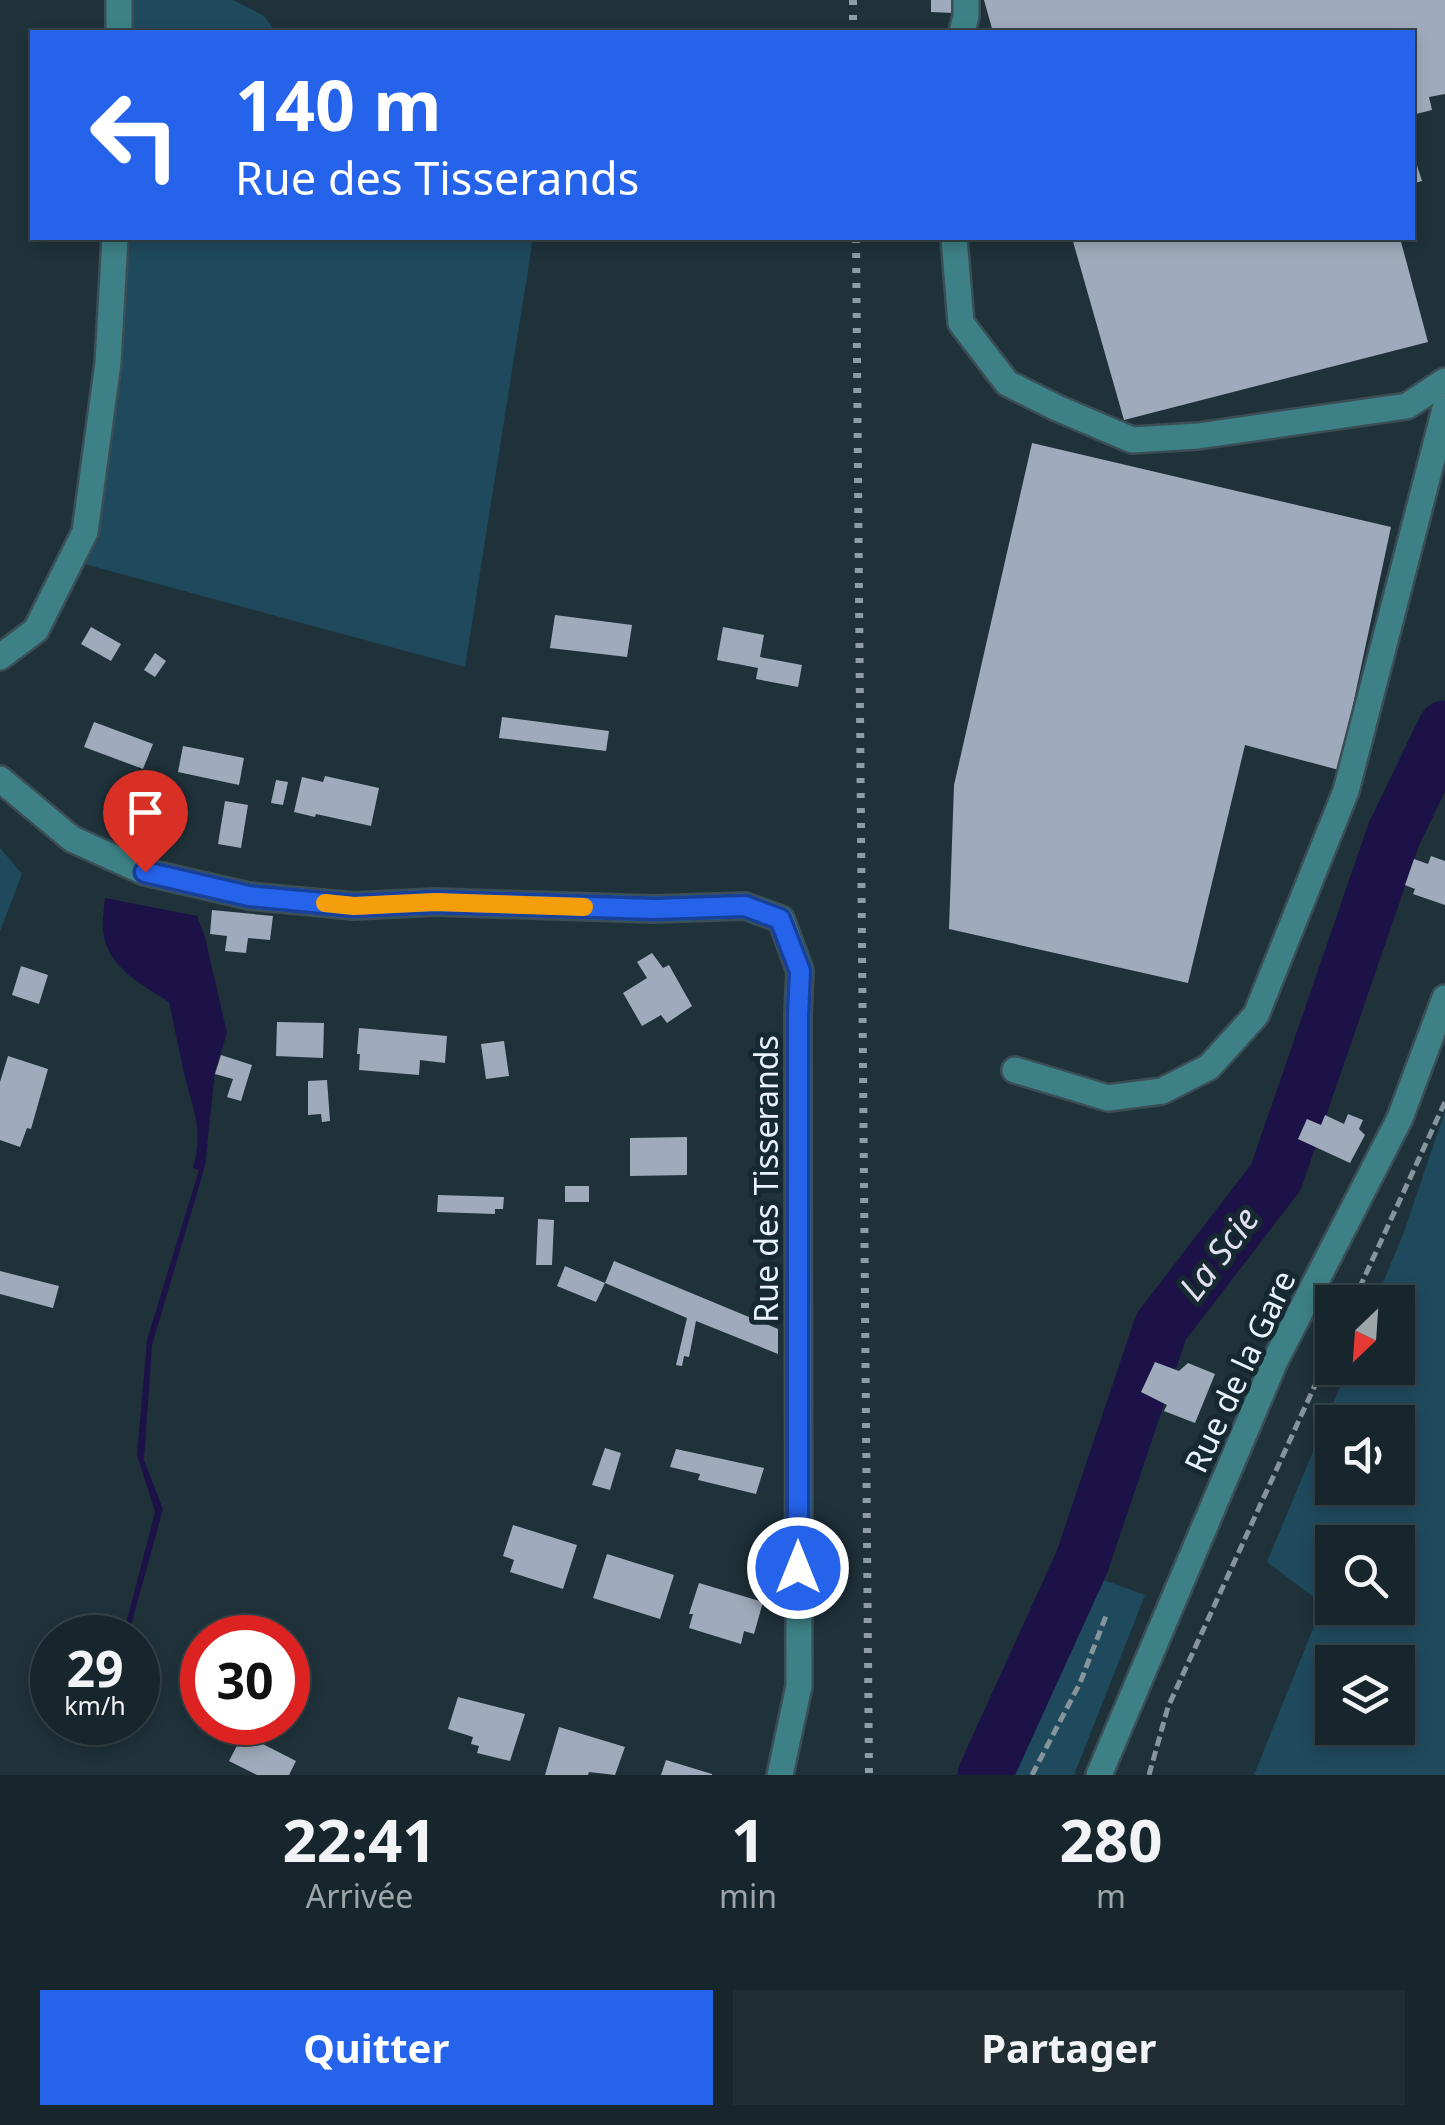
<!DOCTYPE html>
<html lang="fr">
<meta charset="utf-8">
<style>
:root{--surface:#17262c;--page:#202e34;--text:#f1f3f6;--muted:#9ea5a9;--line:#364348;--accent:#2563eb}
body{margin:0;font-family:"Noto Sans",sans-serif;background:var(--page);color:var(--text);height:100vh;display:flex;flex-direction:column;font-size:38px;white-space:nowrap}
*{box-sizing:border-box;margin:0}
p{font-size:32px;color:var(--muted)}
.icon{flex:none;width:55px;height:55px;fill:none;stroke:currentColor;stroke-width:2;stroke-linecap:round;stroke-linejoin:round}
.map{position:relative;height:1775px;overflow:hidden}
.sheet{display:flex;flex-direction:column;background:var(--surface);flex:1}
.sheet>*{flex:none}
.banner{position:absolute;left:30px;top:30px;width:1385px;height:210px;border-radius:0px;box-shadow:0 5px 15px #0003,0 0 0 2px var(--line);background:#2563eb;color:#fff;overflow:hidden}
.needle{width:65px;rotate:205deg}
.tools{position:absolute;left:1315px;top:1285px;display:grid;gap:20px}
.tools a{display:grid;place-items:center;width:100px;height:100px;border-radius:0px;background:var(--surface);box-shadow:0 5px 15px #0003,0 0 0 2px var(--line);font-size:50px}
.speed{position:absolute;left:30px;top:1615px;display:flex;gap:20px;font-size:50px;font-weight:700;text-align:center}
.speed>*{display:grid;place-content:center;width:130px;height:130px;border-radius:50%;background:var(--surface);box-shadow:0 5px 15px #0003,0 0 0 2px var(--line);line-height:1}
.speed small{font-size:25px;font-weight:400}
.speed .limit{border:15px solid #d22;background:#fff;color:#111}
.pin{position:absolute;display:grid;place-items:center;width:85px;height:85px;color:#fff;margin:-102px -42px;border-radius:50% 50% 50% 0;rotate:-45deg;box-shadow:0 0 10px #0007}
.pin .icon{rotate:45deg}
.me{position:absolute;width:110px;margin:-55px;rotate:0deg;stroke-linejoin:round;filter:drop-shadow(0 0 8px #0008)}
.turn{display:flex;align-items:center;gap:35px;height:210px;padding:0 40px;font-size:45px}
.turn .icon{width:130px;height:130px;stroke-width:2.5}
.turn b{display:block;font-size:70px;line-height:85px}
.eta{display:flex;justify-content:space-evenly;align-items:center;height:170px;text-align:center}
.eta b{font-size:60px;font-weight:700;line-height:70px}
.cta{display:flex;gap:20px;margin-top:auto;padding:20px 40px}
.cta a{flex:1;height:115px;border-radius:0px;background:var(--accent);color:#fff;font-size:40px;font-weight:700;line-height:115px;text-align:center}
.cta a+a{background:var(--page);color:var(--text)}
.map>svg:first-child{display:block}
</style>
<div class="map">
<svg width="1445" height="1775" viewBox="0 0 1445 1775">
<rect width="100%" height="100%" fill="#1f323a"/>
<g fill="#1f4a5d" fill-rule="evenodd">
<path d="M 133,0 L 233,0 L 264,16 L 276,32 L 130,32 Z"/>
<path d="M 109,238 L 533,238 L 465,667 L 77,562 Z"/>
<path d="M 0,848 L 22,874 L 0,931 Z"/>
<path d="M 1445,1111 L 1445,1775 L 1254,1775 L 1323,1604 L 1267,1562 L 1348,1368 L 1398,1368 L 1398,1302 L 1375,1302 L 1404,1232 ZM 1398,1422 L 1398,1488 L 1332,1488 L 1332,1422 ZM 1332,1542 L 1398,1542 L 1398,1608 L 1332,1608 ZM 1398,1662 L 1398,1728 L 1332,1728 L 1332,1662 Z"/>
<path d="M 1090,1575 L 1145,1595 L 1074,1775 L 999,1775 L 1018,1719 Z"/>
</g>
<path fill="#1d1247" d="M 105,898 L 197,916 L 205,937 L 227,1033 L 215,1071 L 205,1166 L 152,1345 L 144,1460 L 163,1509 L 130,1629 L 125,1628 L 155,1512 L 137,1455 L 147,1340 L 199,1170 L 193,1168 C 204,1129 193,1110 184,1073 C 179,1050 174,1026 169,1002 C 142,985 107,967 103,931 C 102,921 104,909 105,898 Z"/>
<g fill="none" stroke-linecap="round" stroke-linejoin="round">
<path stroke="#1d1247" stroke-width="55" d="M 985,1775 L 1082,1562 L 1161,1327 L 1276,1177 L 1394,834 L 1445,728"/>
</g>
<g fill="#9fabbc">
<path d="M 931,0 L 954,0 L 954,13 L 931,12 Z"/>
<path d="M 984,0 L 1445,0 L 1445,94 L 1429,97 L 1432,110 L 1412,115 L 1412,32 L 993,32 Z"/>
<path d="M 1412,150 L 1422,181 L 1412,184 Z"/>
<path d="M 1072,238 L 1400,238 L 1428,342 L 1124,420 Z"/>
<path d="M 1032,443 L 1391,527 L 1339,770 L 1245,745 L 1188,983 L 949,929 L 954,785 Z"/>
<path d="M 555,615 L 632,625 L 627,657 L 550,648 Z"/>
<path d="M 91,627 L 121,644 L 111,661 L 81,644 Z"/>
<path d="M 723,627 L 764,635 L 760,657 L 802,665 L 798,687 L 756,679 L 758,668 L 717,660 Z"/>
<path d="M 155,653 L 166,661 L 155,677 L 144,670 Z"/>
<path d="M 502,717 L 609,731 L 606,751 L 499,738 Z"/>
<path d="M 94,722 L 153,744 L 143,769 L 84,747 Z"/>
<path d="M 183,746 L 244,758 L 239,785 L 178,772 Z"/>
<path d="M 325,776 L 379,788 L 371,826 L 316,814 L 315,817 L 294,812 L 302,777 L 323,782 Z"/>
<path d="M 276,780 L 288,782 L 283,805 L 271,803 Z"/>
<path d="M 225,801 L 248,805 L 241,848 L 218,844 Z"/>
<path d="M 1431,856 L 1445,861 L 1445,905 L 1413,894 L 1415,889 L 1405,885 L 1414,859 L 1428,864 Z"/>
<path d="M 212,910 L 273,916 L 270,940 L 248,938 L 246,953 L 225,951 L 227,936 L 210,934 Z"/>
<path d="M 652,953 L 663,968 L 669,965 L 692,1006 L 667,1023 L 661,1015 L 642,1026 L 623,993 L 647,978 L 637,962 Z"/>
<path d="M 21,966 L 48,975 L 39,1004 L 12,995 Z"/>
<path d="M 277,1022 L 324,1023 L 323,1058 L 276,1056 Z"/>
<path d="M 359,1028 L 447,1036 L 445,1063 L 420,1060 L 419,1075 L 359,1070 L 360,1054 L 357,1054 Z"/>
<path d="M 504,1041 L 509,1076 L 486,1079 L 481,1044 Z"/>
<path d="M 221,1055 L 252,1065 L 241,1101 L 227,1097 L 233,1079 L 215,1074 Z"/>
<path d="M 8,1056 L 48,1069 L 31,1129 L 27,1128 L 20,1147 L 0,1140 L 0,1082 Z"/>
<path d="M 327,1080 L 330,1121 L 322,1122 L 321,1114 L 308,1115 L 308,1081 Z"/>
<path d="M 1348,1114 L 1363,1120 L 1359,1129 L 1365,1135 L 1350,1163 L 1298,1139 L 1307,1119 L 1321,1125 L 1325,1115 L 1344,1124 Z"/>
<path d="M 687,1137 L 687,1175 L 630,1176 L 630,1138 Z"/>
<rect x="565" y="1186" width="24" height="16"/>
<path d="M 438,1195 L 504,1197 L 503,1209 L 495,1209 L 495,1214 L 437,1212 Z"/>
<path d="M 538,1219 L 554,1220 L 552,1265 L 536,1265 Z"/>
<path d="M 614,1261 L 778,1329 L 778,1354 L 696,1321 L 689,1357 L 684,1356 L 682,1366 L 676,1365 L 687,1318 L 605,1283 Z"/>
<path d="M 565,1266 L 605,1283 L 596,1302 L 557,1286 Z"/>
<path d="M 0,1271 L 59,1286 L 53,1308 L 0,1294 Z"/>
<path d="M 1155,1362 L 1179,1371 L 1188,1363 L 1215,1374 L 1195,1423 L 1164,1411 L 1167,1405 L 1141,1392 Z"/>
<path d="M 605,1448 L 621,1453 L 610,1490 L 592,1485 Z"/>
<path d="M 676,1449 L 764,1468 L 756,1494 L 698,1480 L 700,1474 L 670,1467 Z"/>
<path d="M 513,1525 L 577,1545 L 563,1589 L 510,1572 L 514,1560 L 503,1556 Z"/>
<path d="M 607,1554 L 674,1575 L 660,1619 L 593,1598 Z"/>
<path d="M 699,1583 L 763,1602 L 754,1634 L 744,1631 L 741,1644 L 689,1628 L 693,1614 L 689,1614 Z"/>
<path d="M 458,1697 L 525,1714 L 510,1761 L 477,1753 L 479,1746 L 471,1744 L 473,1737 L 448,1729 Z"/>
<path d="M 559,1727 L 625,1747 L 615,1775 L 589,1772 L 588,1775 L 545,1775 Z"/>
<path d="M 243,1734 L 296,1761 L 289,1775 L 257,1775 L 229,1761 Z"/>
<path d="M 666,1760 L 712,1774 L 712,1775 L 661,1775 Z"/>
</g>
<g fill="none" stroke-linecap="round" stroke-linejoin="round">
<defs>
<g id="minor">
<path d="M 119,0 L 119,32"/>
<path d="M 962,32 L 966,16 L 966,0"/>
<path d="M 954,238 L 961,323 L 1007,383 L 1057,408 L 1132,440 L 1198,436 L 1407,406 L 1445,381"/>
<path d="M 0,657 L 36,630 L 85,532 L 108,363 L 115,238"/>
<path d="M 0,779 L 72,839 L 145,872 L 249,896 L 354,906 L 435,902 L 654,909 L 745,906 L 781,919 L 800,971 L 798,1015 L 799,1686 L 780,1775"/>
<path d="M 1015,1070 L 1108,1098 L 1162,1091 L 1209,1067 L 1256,1015 L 1346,791 L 1445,409"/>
<path d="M 1099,1775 L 1275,1361 L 1400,1118 L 1445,998"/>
</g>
</defs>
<use href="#minor" stroke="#3b4d55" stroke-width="30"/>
<g stroke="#86959c" stroke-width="5" stroke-dasharray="10 5" stroke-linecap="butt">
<path d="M 1353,1302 L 1445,1102"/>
<path d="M 1032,1775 L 1080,1683 L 1106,1616"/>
<path d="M 1149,1775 L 1168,1707 L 1332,1348"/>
</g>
<use href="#minor" stroke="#3d8186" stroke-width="25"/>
<g stroke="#8e9da3" stroke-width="8" stroke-dasharray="5 10" stroke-linecap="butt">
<path d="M 853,0 L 853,32"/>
<path d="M 856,238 L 869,1775"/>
</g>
</g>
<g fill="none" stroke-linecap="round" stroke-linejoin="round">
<defs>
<path id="route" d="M 145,872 L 249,896 L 354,906 L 435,902 L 654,909 L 745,906 L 780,919 L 800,971 L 798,1015 L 798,1568"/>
</defs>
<use href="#route" stroke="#184099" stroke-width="25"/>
<use href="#route" stroke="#2563eb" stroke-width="18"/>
<path stroke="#f59e0b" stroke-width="18" d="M 325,903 L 354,906 L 435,902 L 584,907"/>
</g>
<g text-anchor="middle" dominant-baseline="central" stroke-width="10" stroke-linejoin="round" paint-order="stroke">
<g font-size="32" fill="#e8f3f9" stroke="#162830">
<text transform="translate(765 1179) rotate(-90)">Rue des Tisserands</text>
<text transform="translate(1239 1371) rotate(-65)">Rue de la Gare</text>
</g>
<g font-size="35" font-style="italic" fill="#e0e0f2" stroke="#162830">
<text transform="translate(1218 1253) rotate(-53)">La Scie</text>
</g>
</g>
</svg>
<div class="tools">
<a><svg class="needle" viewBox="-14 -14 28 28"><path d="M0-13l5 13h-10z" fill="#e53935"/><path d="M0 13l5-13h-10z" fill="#9ea5a9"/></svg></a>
<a><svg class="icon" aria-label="sound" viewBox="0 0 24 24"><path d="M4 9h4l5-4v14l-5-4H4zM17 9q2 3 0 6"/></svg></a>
<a><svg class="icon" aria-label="search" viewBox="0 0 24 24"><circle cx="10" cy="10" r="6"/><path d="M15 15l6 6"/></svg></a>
<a><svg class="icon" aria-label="layers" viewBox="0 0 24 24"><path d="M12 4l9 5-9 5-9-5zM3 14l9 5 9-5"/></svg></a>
</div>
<div class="speed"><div>29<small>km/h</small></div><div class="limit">30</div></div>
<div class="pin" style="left:145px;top:872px;background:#d93025"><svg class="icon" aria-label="arrive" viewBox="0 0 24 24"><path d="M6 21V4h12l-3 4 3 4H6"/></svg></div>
<svg class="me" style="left:798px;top:1568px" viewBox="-20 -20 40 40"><circle r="17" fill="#2563eb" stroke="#fff" stroke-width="3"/><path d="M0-11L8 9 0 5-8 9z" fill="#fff"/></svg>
<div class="banner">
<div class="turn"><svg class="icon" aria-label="left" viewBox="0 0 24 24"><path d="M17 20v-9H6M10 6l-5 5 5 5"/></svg><div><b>140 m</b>Rue des Tisserands</div></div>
</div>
</div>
<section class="sheet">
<div class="eta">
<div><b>22:41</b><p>Arrivée</p></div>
<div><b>1</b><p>min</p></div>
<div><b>280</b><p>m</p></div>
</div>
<div class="cta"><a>Quitter</a><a>Partager</a></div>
</section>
